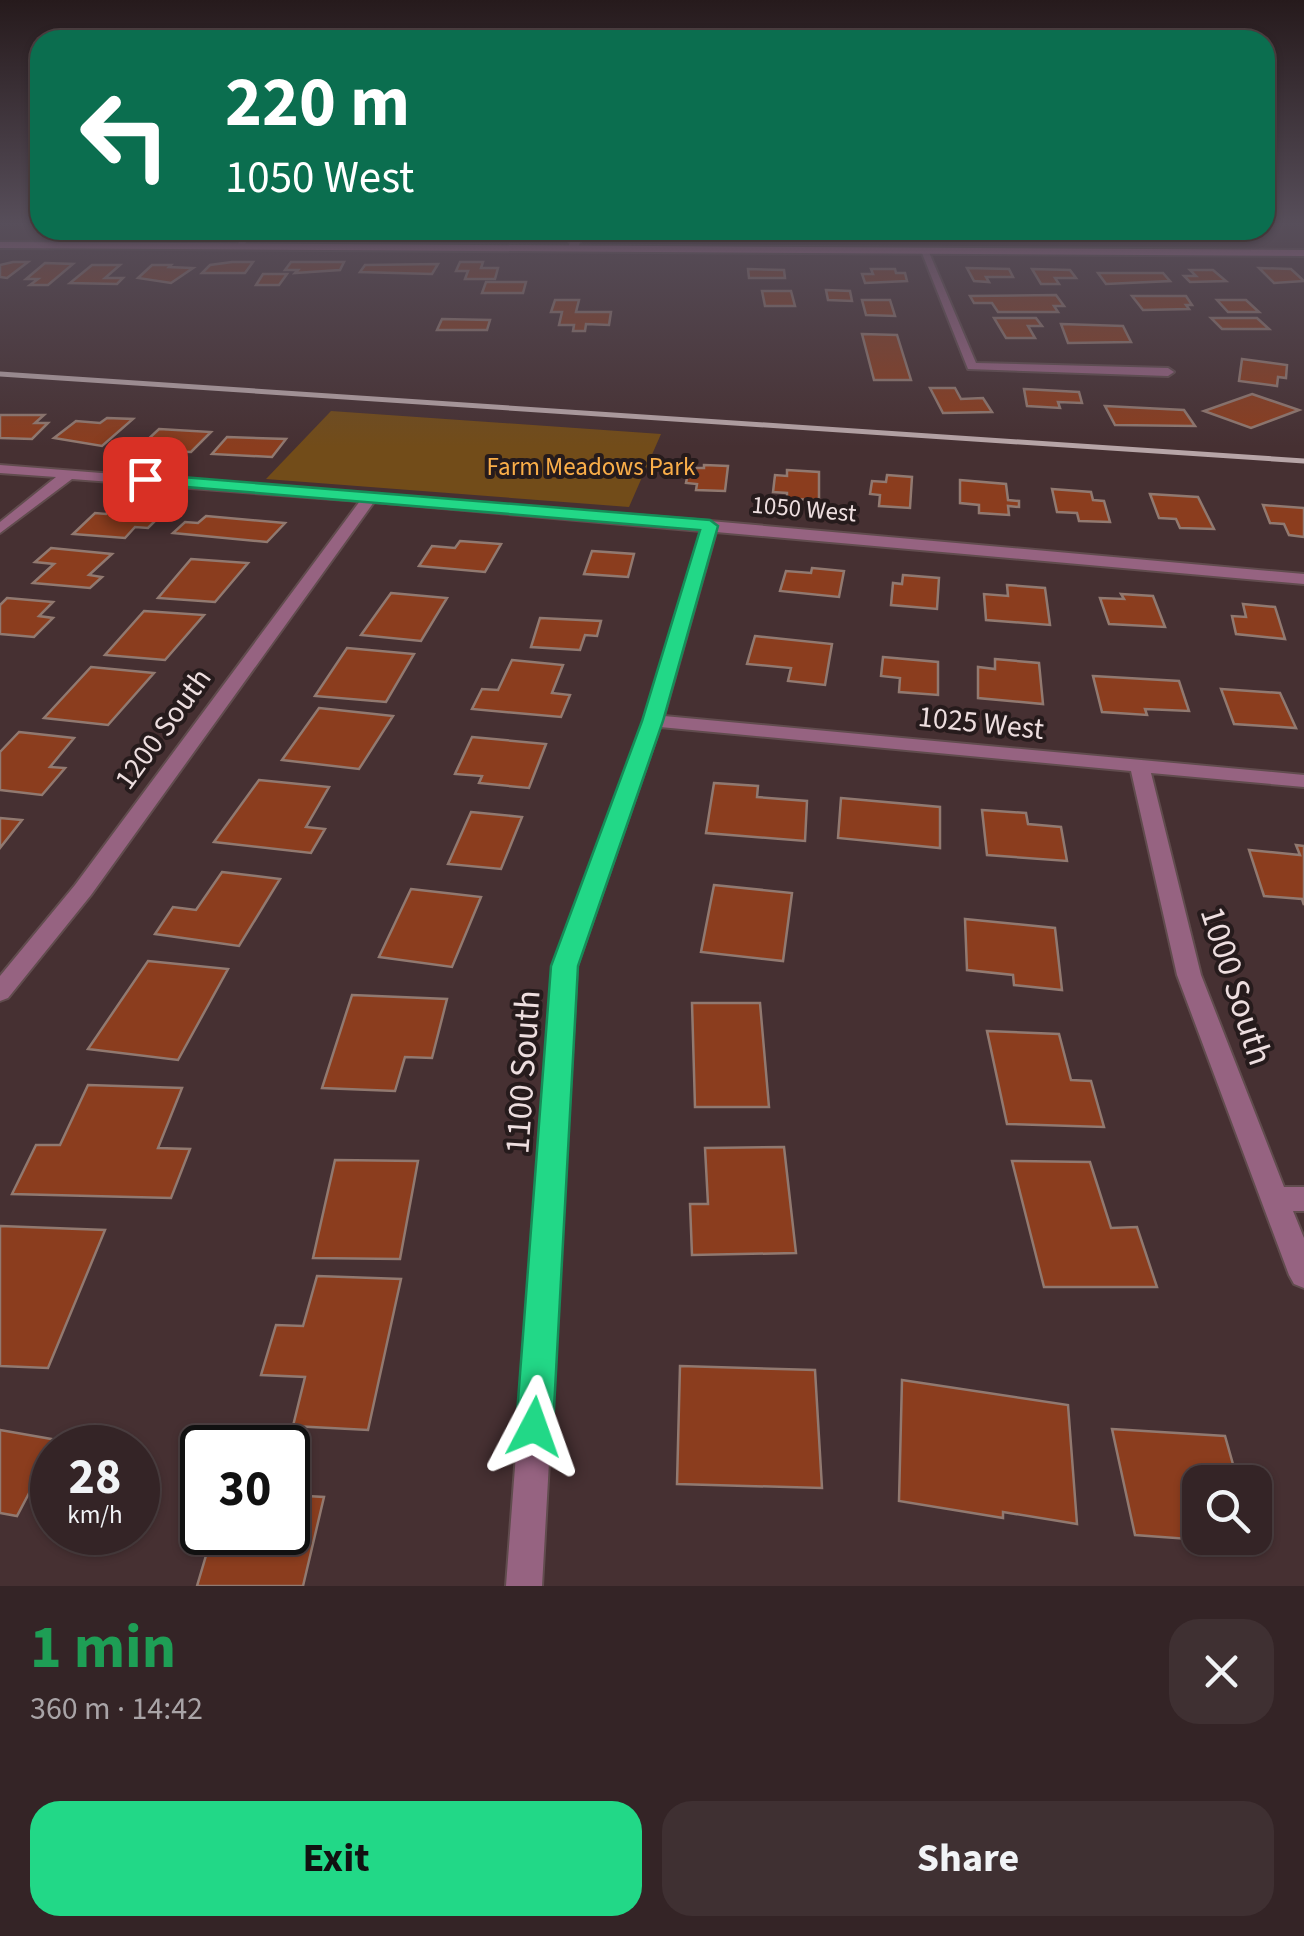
<!DOCTYPE html>
<meta charset="utf-8">
<style>
:root{--surface:#342426;--page:#3f3032;--text:#f1f3f6;--muted:#a9a4a7;--line:#4e4143;--accent:#22d887}
body{margin:0;font-family:"Source Sans 3",sans-serif;background:var(--page);color:var(--text);height:100vh;display:flex;flex-direction:column;font-size:38px;white-space:nowrap}
*{box-sizing:border-box;margin:0}
p{font-size:32px;color:var(--muted)}
.icon{flex:none;width:55px;height:55px;fill:none;stroke:currentColor;stroke-width:2;stroke-linecap:round;stroke-linejoin:round}
.map{position:relative;height:1586px;overflow:hidden}
.sheet{display:flex;flex-direction:column;background:var(--surface);flex:1}
.sheet>*{flex:none}
.hud{position:absolute;left:30px;top:30px;width:1245px;height:210px;border-radius:30px;box-shadow:0 2px 8px #0004,0 0 0 2px var(--line);background:#0b6e4f;color:#fff;overflow:hidden}
.tools{position:absolute;left:1182px;top:1465px;display:grid;gap:20px}
.tools a{display:grid;place-items:center;width:90px;height:90px;border-radius:20px;background:var(--surface);box-shadow:0 2px 8px #0004,0 0 0 2px var(--line);font-size:50px}
.speed{position:absolute;left:30px;top:1425px;display:flex;gap:20px;font-size:50px;font-weight:700;text-align:center}
.speed>*{display:grid;place-content:center;width:130px;height:130px;border-radius:50%;background:var(--surface);box-shadow:0 2px 8px #0004,0 0 0 2px var(--line);line-height:1}
.speed small{font-size:25px;font-weight:400}
.speed .limit{border:5px solid #111;border-radius:15px;background:#fff;color:#111}
.pin{position:absolute;display:grid;place-items:center;width:85px;height:85px;color:#fff;margin:-42px;border-radius:20px;box-shadow:0 5px 15px #0006}
.me{position:absolute;width:110px;margin:-55px;rotate:4deg;stroke-linejoin:round;filter:drop-shadow(0 0 8px #0008)}
.turn{display:flex;align-items:center;gap:35px;height:210px;padding:0 30px;font-size:45px}
.turn .icon{width:130px;height:130px;stroke-width:2.5}
.turn b{display:block;font-size:70px;line-height:85px}
.round{display:grid;place-items:center;flex:none;width:105px;height:105px;border-radius:30px;background:var(--page)}
.overview{display:flex;align-items:center;justify-content:space-between;height:170px;padding:0 30px}
h1{font-size:60px;font-weight:700;line-height:75px;color:#1e9e55}
.button{display:flex;gap:20px;margin-top:auto;padding:20px 30px}
.button a{flex:1;height:115px;border-radius:30px;background:var(--accent);color:#111;font-size:40px;font-weight:700;line-height:115px;text-align:center}
.button a+a{background:var(--page);color:var(--text)}
.map>svg:first-child{display:block}
</style>
<div class="map">
<svg width="1304" height="1586" viewBox="0 0 1304 1586">
<rect width="100%" height="100%" fill="#463032"/>
<path fill="#724c19" d="M 331,411 L 661,434 L 629,507 L 266,479 Z"/>
<g fill="#8b3d1e" stroke="#917970" stroke-width="2.5">
<path d="M 759,230 L 830,231 L 832,237 L 760,234 Z"/>
<path d="M 896,230 L 959,230 L 962,236 L 899,237 Z"/>
<path d="M 975,230 L 1030,230 L 1036,239 L 977,235 Z"/>
<path d="M 13,262 L 28,262 L 7,278 L 0,277 L 0,265 Z"/>
<path d="M 232,262 L 253,262 L 245,273 L 202,273 L 210,265 Z"/>
<path d="M 291,262 L 344,262 L 340,270 L 295,273 L 298,270 L 285,270 Z"/>
<path d="M 460,262 L 483,262 L 481,268 L 498,268 L 495,279 L 465,279 L 468,271 L 456,271 Z"/>
<path d="M 45,263 L 73,264 L 48,285 L 30,285 L 38,279 L 26,279 Z"/>
<path d="M 438,264 L 432,274 L 360,272 L 365,265 Z"/>
<path d="M 92,265 L 120,265 L 105,278 L 123,278 L 117,284 L 70,283 Z"/>
<path d="M 152,265 L 171,265 L 169,267 L 193,268 L 171,283 L 138,278 Z"/>
<path d="M 967,268 L 1009,269 L 1013,277 L 986,277 L 989,282 L 974,281 Z"/>
<path d="M 1259,268 L 1291,269 L 1304,281 L 1274,283 Z"/>
<path d="M 748,269 L 784,270 L 785,278 L 749,278 Z"/>
<path d="M 871,269 L 895,269 L 896,273 L 905,273 L 907,281 L 865,283 L 862,274 L 873,274 Z"/>
<path d="M 1032,269 L 1070,270 L 1076,278 L 1055,278 L 1059,284 L 1041,284 Z"/>
<path d="M 1190,270 L 1213,270 L 1226,281 L 1190,282 L 1184,276 L 1196,276 Z"/>
<path d="M 1098,273 L 1163,273 L 1170,281 L 1106,284 Z"/>
<path d="M 263,274 L 287,274 L 279,285 L 256,285 Z"/>
<path d="M 486,282 L 526,282 L 523,293 L 482,293 Z"/>
<path d="M 826,290 L 850,291 L 852,301 L 828,300 Z"/>
<path d="M 762,291 L 791,291 L 795,306 L 765,306 Z"/>
<path d="M 1056,295 L 1064,306 L 1054,306 L 1058,312 L 998,312 L 992,303 L 974,303 L 970,296 Z"/>
<path d="M 1132,296 L 1186,296 L 1192,305 L 1186,305 L 1189,309 L 1143,310 Z"/>
<path d="M 555,300 L 579,300 L 576,312 L 611,312 L 609,325 L 586,324 L 585,331 L 573,331 L 574,325 L 559,325 L 562,312 L 551,312 Z"/>
<path d="M 862,300 L 890,300 L 895,316 L 866,315 Z"/>
<path d="M 1217,300 L 1246,300 L 1259,312 L 1228,312 Z"/>
<path d="M 994,318 L 1036,318 L 1042,326 L 1028,326 L 1035,338 L 1006,338 Z"/>
<path d="M 1211,318 L 1257,318 L 1269,329 L 1222,329 Z"/>
<path d="M 442,319 L 490,320 L 487,330 L 437,330 Z"/>
<path d="M 1061,324 L 1123,326 L 1131,342 L 1068,343 Z"/>
<path d="M 862,334 L 897,335 L 911,380 L 874,380 Z"/>
<path d="M 1242,359 L 1287,365 L 1286,378 L 1278,377 L 1277,386 L 1239,381 Z"/>
<path d="M 930,388 L 955,388 L 961,399 L 983,398 L 992,412 L 943,413 Z"/>
<path d="M 1024,389 L 1079,392 L 1082,403 L 1058,402 L 1060,408 L 1027,406 Z"/>
<path d="M 1252,394 L 1299,410 L 1251,428 L 1204,411 Z"/>
<path d="M 1105,406 L 1184,410 L 1195,426 L 1115,425 Z"/>
<path d="M 0,415 L 44,415 L 35,423 L 48,423 L 32,439 L 0,438 Z"/>
<path d="M 107,418 L 133,419 L 102,446 L 54,438 L 76,421 L 100,423 Z"/>
<path d="M 159,429 L 211,432 L 191,452 L 164,451 L 169,446 L 143,444 Z"/>
<path d="M 227,437 L 286,439 L 272,457 L 212,454 Z"/>
<path d="M 704,465 L 728,466 L 725,491 L 696,490 L 697,484 L 686,483 L 689,468 L 704,468 Z"/>
<path d="M 787,470 L 819,472 L 819,500 L 787,499 L 787,493 L 773,492 L 775,475 L 787,476 Z"/>
<path d="M 887,475 L 912,477 L 910,508 L 879,506 L 880,495 L 870,494 L 872,481 L 886,482 Z"/>
<path d="M 960,480 L 1006,484 L 1008,500 L 1019,501 L 1019,507 L 1008,506 L 1009,515 L 979,513 L 979,505 L 960,503 Z"/>
<path d="M 1052,489 L 1091,492 L 1093,500 L 1104,501 L 1110,522 L 1079,521 L 1077,513 L 1057,512 Z"/>
<path d="M 1150,494 L 1198,497 L 1214,529 L 1180,528 L 1176,519 L 1159,518 Z"/>
<path d="M 1263,505 L 1304,508 L 1304,537 L 1289,535 L 1284,524 L 1270,523 Z"/>
<path d="M 113,507 L 165,511 L 148,528 L 135,527 L 125,538 L 73,534 L 95,513 L 106,514 Z"/>
<path d="M 206,516 L 285,523 L 267,542 L 173,533 L 185,522 L 198,523 Z"/>
<path d="M 460,541 L 501,544 L 485,572 L 419,566 L 432,546 L 455,548 Z"/>
<path d="M 51,548 L 112,554 L 89,575 L 102,577 L 90,588 L 33,583 L 54,564 L 35,562 Z"/>
<path d="M 592,551 L 634,554 L 628,577 L 584,574 Z"/>
<path d="M 191,559 L 248,563 L 215,602 L 158,598 Z"/>
<path d="M 812,568 L 844,571 L 839,597 L 780,591 L 786,571 L 811,573 Z"/>
<path d="M 903,575 L 939,578 L 937,609 L 891,605 L 893,583 L 902,584 Z"/>
<path d="M 1007,585 L 1045,588 L 1050,625 L 986,620 L 984,594 L 1008,596 Z"/>
<path d="M 391,593 L 447,598 L 421,641 L 361,635 Z"/>
<path d="M 1121,594 L 1153,596 L 1165,627 L 1109,624 L 1100,598 L 1124,599 Z"/>
<path d="M 7,598 L 53,602 L 39,616 L 53,618 L 34,637 L 0,634 L 0,605 Z"/>
<path d="M 1243,604 L 1275,607 L 1285,639 L 1236,634 L 1232,616 L 1246,617 Z"/>
<path d="M 144,611 L 204,615 L 165,660 L 105,655 Z"/>
<path d="M 540,618 L 601,621 L 597,636 L 585,635 L 580,650 L 531,647 Z"/>
<path d="M 755,636 L 832,644 L 825,685 L 788,681 L 791,668 L 747,664 Z"/>
<path d="M 347,648 L 414,654 L 386,702 L 315,696 Z"/>
<path d="M 883,657 L 938,662 L 938,695 L 899,692 L 900,678 L 881,676 Z"/>
<path d="M 995,659 L 1039,663 L 1043,704 L 978,698 L 978,667 L 995,669 Z"/>
<path d="M 512,660 L 563,665 L 552,693 L 570,695 L 561,717 L 472,709 L 482,689 L 498,690 Z"/>
<path d="M 91,667 L 154,673 L 108,725 L 44,718 Z"/>
<path d="M 1093,676 L 1179,681 L 1189,711 L 1145,709 L 1147,715 L 1102,712 Z"/>
<path d="M 1221,689 L 1280,693 L 1296,728 L 1234,724 Z"/>
<path d="M 319,708 L 393,716 L 359,769 L 282,760 Z"/>
<path d="M 19,732 L 74,738 L 50,767 L 65,768 L 42,795 L 0,790 L 0,752 Z"/>
<path d="M 472,737 L 546,744 L 529,788 L 479,783 L 482,776 L 455,774 Z"/>
<path d="M 259,780 L 329,787 L 306,827 L 325,829 L 311,853 L 214,842 Z"/>
<path d="M 714,783 L 758,786 L 757,797 L 807,801 L 805,841 L 706,833 Z"/>
<path d="M 841,798 L 940,807 L 940,848 L 838,838 Z"/>
<path d="M 982,810 L 1026,813 L 1028,824 L 1061,827 L 1067,861 L 987,855 Z"/>
<path d="M 471,812 L 522,817 L 501,869 L 448,864 Z"/>
<path d="M 0,818 L 22,820 L 0,848 Z"/>
<path d="M 1296,845 L 1304,846 L 1304,905 L 1302,899 L 1264,896 L 1249,850 L 1300,855 Z"/>
<path d="M 222,872 L 280,879 L 239,946 L 155,934 L 173,907 L 196,910 Z"/>
<path d="M 714,885 L 792,893 L 783,961 L 701,952 Z"/>
<path d="M 411,889 L 481,897 L 452,967 L 379,957 Z"/>
<path d="M 965,919 L 1055,928 L 1062,990 L 1014,985 L 1013,975 L 967,970 Z"/>
<path d="M 148,961 L 228,969 L 178,1060 L 88,1049 Z"/>
<path d="M 352,995 L 447,999 L 432,1058 L 405,1057 L 395,1091 L 322,1088 Z"/>
<path d="M 692,1003 L 760,1003 L 769,1107 L 695,1107 Z"/>
<path d="M 987,1031 L 1059,1034 L 1071,1080 L 1091,1081 L 1104,1127 L 1007,1124 Z"/>
<path d="M 88,1085 L 182,1088 L 158,1148 L 190,1149 L 171,1198 L 12,1194 L 36,1145 L 60,1145 Z"/>
<path d="M 784,1147 L 796,1253 L 692,1255 L 690,1204 L 708,1204 L 705,1148 Z"/>
<path d="M 335,1160 L 418,1161 L 400,1259 L 313,1258 Z"/>
<path d="M 1012,1161 L 1090,1162 L 1111,1228 L 1137,1227 L 1157,1287 L 1044,1287 Z"/>
<path d="M 0,1226 L 105,1230 L 48,1368 L 0,1366 Z"/>
<path d="M 317,1276 L 401,1279 L 368,1430 L 293,1426 L 305,1377 L 261,1375 L 276,1325 L 303,1326 Z"/>
<path d="M 680,1366 L 815,1370 L 822,1488 L 677,1484 Z"/>
<path d="M 902,1380 L 1068,1405 L 1077,1524 L 1003,1512 L 1003,1518 L 899,1501 Z"/>
<path d="M 1112,1429 L 1225,1436 L 1238,1482 L 1200,1482 L 1200,1507 L 1194,1507 L 1202,1540 L 1135,1535 Z"/>
<path d="M 0,1430 L 57,1440 L 17,1516 L 0,1513 Z"/>
<path d="M 288,1495 L 324,1497 L 303,1586 L 197,1586 L 213,1532 L 288,1532 Z"/>
</g>
<g fill="none" stroke-linecap="round" stroke-linejoin="round">
<defs>
<g id="street">
<path d="M 245,230 L 255,230 L 242,248 L 236,248 Z"/>
<path d="M 574,230 L 584,230 L 578,248 L 573,251 L 568,248 Z"/>
<path d="M 920,248 L 928,250 L 976,363 L 1168,368 L 1174,372 L 1168,376 L 968,369 Z"/>
<path d="M 0,465 L 710,521 L 1304,574 L 1304,584 L 716,532 L 664,716 L 1304,775 L 1304,787 L 1151,773 L 1201,975 L 1284,1187 L 1304,1187 L 1304,1211 L 1293,1211 L 1304,1238 L 1304,1288 L 1294,1284 L 1289,1275 L 1177,975 L 1131,771 L 660,727 L 577,966 L 542,1586 L 506,1586 L 553,966 L 644,721 L 701,531 L 374,502 L 91,895 L 8,998 L 0,1001 L 0,976 L 75,885 L 360,501 L 72,479 L 0,533 L 0,522 L 56,477 L 0,473 Z"/>
</g>
<path id="secondary" d="M 0,242 L 1304,250 L 1304,256 L 0,248 Z"/>
</defs>
<use href="#street" stroke="#614c4e" stroke-width="4"/>
<use href="#secondary" stroke="#614c4e" stroke-width="4"/>
<use href="#street" fill="#966381" fill-rule="evenodd"/>
<use href="#secondary" fill="#ca79ab" fill-rule="evenodd"/>
<path stroke="#b7a5a7" stroke-width="5" d="M 0,374 L 1304,461"/>
</g>
<linearGradient id="sky" x2="0" y2="1"><stop stop-color="#261a1c"/><stop offset="0.5" stop-color="#574e5a"/><stop offset="1" stop-color="#574e5a" stop-opacity="0"/></linearGradient>
<rect width="1304" height="447" fill="url(#sky)"/>
<path fill="#22d887" stroke="#168c58" stroke-width="2.5" d="M 145,474 L 710,520 L 718,526 L 663,721 L 578,966 L 553,1427 L 547,1440 L 534,1445 L 522,1440 L 516,1427 L 551,966 L 642,721 L 700,530 L 139,483 L 137,479 Z"/>
<g text-anchor="middle" dominant-baseline="central" stroke-width="8" stroke-linejoin="round" paint-order="stroke">
<g font-size="25" fill="#faae49" stroke="#261b1c">
<text x="591" y="467">Farm Meadows Park</text>
</g>
<g font-size="25" fill="#eddedf" stroke="#261b1c">
<text transform="translate(804 509) rotate(5)">1050 West</text>
</g>
<g font-size="30" fill="#eddedf" stroke="#261b1c">
<text transform="translate(981 723) rotate(6)">1025 West</text>
<text transform="translate(163 729) rotate(-54)">1200 South</text>
</g>
<g font-size="35" fill="#eddedf" stroke="#261b1c">
<text transform="translate(1236 986) rotate(72)">1000 South</text>
<text transform="translate(523 1072) rotate(-86)">1100 South</text>
</g>
</g>
</svg>
<div class="tools">
<a><svg class="icon" aria-label="search" viewBox="0 0 24 24"><circle cx="10" cy="10" r="6"/><path d="M15 15l6 6"/></svg></a>
</div>
<div class="speed"><div>28<small>km/h</small></div><div class="limit">30</div></div>
<div class="pin" style="left:145px;top:479px;background:#d93025"><svg class="icon" aria-label="arrive" viewBox="0 0 24 24"><path d="M6 21V4h12l-3 4 3 4H6"/></svg></div>
<svg class="me" style="left:534px;top:1427px" viewBox="-20 -20 40 40"><path d="M0-17L14 15 0 8-14 15z" fill="#22d887" stroke="#fff" stroke-width="4"/></svg>
<div class="hud">
<div class="turn"><svg class="icon" aria-label="left" viewBox="0 0 24 24"><path d="M17 20v-9H6M10 6l-5 5 5 5"/></svg><div><b>220 m</b>1050 West</div></div>
</div>
</div>
<section class="sheet">
<div class="overview"><div><h1>1 min</h1><p>360 m · 14:42</p></div><a class="round"><svg class="icon" aria-label="close" viewBox="0 0 24 24"><path d="M6 6l12 12M18 6L6 18"/></svg></a></div>
<div class="button"><a>Exit</a><a>Share</a></div>
</section>
